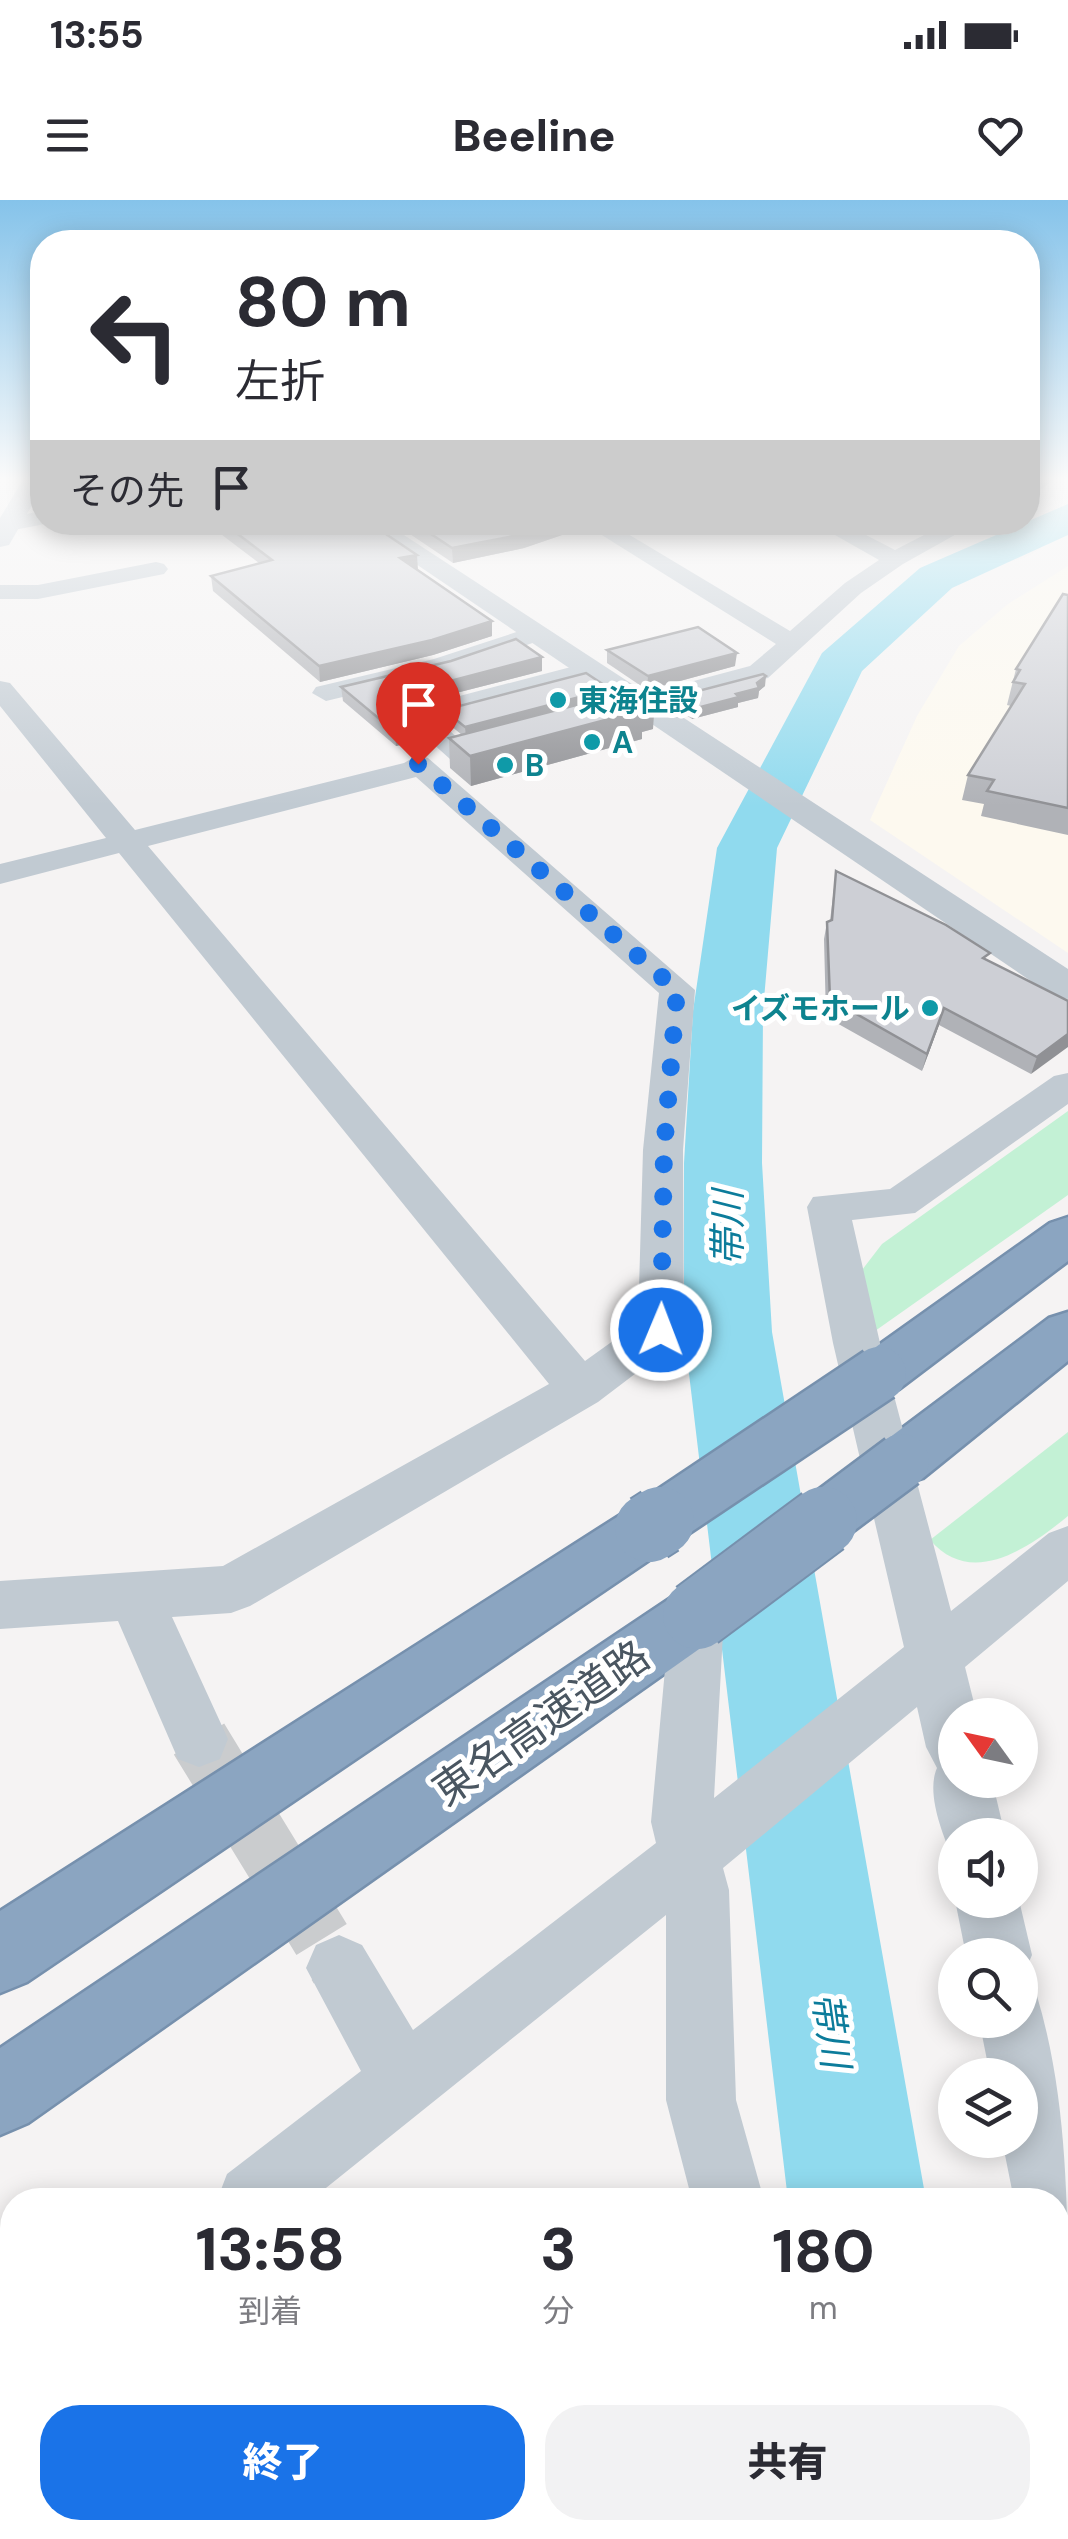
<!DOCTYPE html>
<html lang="ja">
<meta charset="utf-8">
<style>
:root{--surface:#fff;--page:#f2f2f3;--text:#2b2b33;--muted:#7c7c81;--accent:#1a73e8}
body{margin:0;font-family:"DM Sans","Noto Sans JP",sans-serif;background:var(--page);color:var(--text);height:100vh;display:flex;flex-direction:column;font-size:38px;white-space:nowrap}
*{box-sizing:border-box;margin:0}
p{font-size:32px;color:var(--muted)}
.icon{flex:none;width:55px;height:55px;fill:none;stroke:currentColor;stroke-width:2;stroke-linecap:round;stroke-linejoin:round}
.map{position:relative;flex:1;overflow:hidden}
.side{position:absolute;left:0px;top:1988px;width:1070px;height:352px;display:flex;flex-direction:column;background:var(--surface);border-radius:40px 40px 0 0;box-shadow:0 5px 25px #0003}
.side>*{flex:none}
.banner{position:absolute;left:30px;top:30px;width:1010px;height:305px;border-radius:40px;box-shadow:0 5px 25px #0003;background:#fff;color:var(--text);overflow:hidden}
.needle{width:65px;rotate:303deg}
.tools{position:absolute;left:938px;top:1498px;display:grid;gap:20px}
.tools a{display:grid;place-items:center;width:100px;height:100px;border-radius:50%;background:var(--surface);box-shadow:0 5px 25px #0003;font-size:50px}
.pin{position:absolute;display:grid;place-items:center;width:85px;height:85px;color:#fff;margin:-102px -42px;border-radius:50% 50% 50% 0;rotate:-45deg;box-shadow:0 0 10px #0007}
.pin .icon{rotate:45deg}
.me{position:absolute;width:110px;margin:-55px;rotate:1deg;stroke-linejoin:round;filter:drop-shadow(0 0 8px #0008)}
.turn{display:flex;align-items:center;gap:35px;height:210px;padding:0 40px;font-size:45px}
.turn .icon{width:130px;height:130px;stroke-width:2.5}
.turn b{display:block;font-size:70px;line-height:85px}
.then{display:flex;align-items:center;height:95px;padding:0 40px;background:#0003;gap:20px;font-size:38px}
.eta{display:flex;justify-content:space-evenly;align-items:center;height:170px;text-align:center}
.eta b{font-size:60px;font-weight:800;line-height:70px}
.primary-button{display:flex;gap:20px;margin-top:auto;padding:20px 40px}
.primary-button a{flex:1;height:115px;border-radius:40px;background:var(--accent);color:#fff;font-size:40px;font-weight:800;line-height:115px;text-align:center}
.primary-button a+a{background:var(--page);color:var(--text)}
.status{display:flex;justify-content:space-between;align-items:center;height:70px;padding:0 50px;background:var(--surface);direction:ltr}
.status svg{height:28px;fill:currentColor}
header{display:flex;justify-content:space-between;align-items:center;height:130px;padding:0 40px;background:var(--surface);font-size:45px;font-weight:800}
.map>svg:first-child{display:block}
</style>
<div class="status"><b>13:55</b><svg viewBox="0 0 49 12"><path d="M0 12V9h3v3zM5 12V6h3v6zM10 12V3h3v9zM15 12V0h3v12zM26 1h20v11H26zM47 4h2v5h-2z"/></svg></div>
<header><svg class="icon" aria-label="menu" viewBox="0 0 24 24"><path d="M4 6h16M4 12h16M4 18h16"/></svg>Beeline<svg class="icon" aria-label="heart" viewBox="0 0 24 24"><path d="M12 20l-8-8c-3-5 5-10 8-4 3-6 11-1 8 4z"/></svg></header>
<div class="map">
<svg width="1068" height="2339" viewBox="0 0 1068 2339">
<rect width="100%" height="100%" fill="#f5f3f3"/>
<path fill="#fdf9ef" d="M 1068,366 L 1068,753 L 870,620 L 917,516 L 959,446 L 1008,404 Z"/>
<g fill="#c3f1d5">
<path d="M 1068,911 L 1068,995 L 875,1131 L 862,1070 L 882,1044 Z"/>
<path d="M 1068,1232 L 1068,1316 C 1030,1347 972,1389 930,1340 Z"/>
</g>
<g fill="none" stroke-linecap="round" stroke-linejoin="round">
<path fill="#90daee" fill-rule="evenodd" d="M 7,278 L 14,278 L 14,279 L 11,281 Z"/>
<g fill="#90daee" fill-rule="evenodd">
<path d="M 1068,304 L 1068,335 L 952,388 L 862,471 L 777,648 L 763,811 L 762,963 L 772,1132 L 926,2000 L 788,2000 L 684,1132 L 684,963 L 693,811 L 717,648 L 822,453 L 920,368 Z"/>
<path d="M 808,2328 L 964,2328 L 965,2339 L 809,2339 Z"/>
</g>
<path stroke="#caccce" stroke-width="59" stroke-dasharray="59 29" stroke-linecap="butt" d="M 199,1539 L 339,1768"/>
<defs>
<g id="motorway">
<path d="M 1068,1017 L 1068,1061 L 899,1189 L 879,1195 L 859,1189 L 851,1174 L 859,1159 L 1050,1023 Z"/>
<path d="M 1068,1112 L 1068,1161 L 923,1278 L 902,1285 L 881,1278 L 873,1261 L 881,1244 L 1049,1118 Z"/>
<path d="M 649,1302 L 670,1310 L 679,1328 L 670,1346 L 27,1782 L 0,1793 L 0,1711 L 628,1310 Z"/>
<path d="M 697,1387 L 719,1395 L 729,1415 L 719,1435 L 28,1923 L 0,1935 L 0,1848 L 675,1395 Z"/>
</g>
</defs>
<use href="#motorway" stroke="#7690ad" stroke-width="5"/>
<g fill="#c1cad2" fill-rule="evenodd">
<path d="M 1033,278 L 1057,278 L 1028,298 L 1028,282 Z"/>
<path d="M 42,311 L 42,322 L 50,323 L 9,331 L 0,327 L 1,319 Z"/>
<path d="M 581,322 L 608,322 L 790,431 L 845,383 L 879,360 L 812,322 L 841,322 L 895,350 L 949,322 L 978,322 L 903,364 L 861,393 L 768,478 L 595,524 L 581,516 L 585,510 L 750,466 L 776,444 Z"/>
<path d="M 156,362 L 164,364 L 168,369 L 164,374 L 38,399 L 0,399 L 0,385 L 38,385 Z"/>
<path d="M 535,426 L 548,434 L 544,439 L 451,471 L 326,501 L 312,493 L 316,487 L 434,459 Z"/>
<path d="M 590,462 L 599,464 L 603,470 L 599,476 L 437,519 L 474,553 L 470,559 L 450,559 L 402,516 L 406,510 Z"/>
<path d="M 0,481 L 10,483 L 135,630 L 404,563 L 418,555 L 428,558 L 695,790 L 683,950 L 684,1130 L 677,1142 L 598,1202 L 250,1406 L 231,1413 L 172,1417 L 228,1539 L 220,1559 L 199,1567 L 178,1559 L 118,1421 L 0,1429 L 0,1381 L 223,1366 L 549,1184 L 119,653 L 0,684 L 0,664 L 106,638 L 0,506 ZM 416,577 L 659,793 L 643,950 L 638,1123 L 585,1161 L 148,646 Z"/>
<path d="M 1068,873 L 1068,904 L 915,1013 L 852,1020 L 880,1143 L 951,1411 L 1049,1333 L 1068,1326 L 1068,1381 L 965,1467 L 977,1515 L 955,1515 L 955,1580 L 992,1580 L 1005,1635 L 955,1635 L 952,1657 C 942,1632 926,1593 937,1568 L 926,1547 L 917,1507 L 723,1668 L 729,1690 L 736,1900 L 764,2000 L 692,2000 L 666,1900 L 666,1715 L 311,2000 L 217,2000 L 227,1974 L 361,1871 L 306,1768 L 316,1745 L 339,1735 L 362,1745 L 413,1830 L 656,1643 L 651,1622 L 670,1415 L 678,1398 L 697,1391 L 716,1398 L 724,1415 L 714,1598 L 904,1447 L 833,1143 L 807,1007 L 813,997 L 890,989 L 1054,876 Z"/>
<path d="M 955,1700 L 1019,1700 L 1032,1755 L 1022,1778 L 1020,1755 L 966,1755 Z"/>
<path d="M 1020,1789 L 1037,1796 C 1068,1899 1068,2012 1068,2121 L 1058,2116 L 1058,2000 L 1014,2000 L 1002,1940 L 1020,1940 L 1020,1875 L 990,1875 L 979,1820 L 1020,1820 Z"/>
<path d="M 12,2156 L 12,2239 L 0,2244 L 0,2161 Z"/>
<path d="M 759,2328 L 841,2328 L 842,2339 L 760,2339 Z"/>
</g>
<path fill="#c1cad2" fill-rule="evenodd" d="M 354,322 L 384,322 L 1068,769 L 1068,799 L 1053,796 Z"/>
<path fill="#c1cbd6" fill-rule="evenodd" d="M 24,278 L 42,278 L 42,288 L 9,345 L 0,347 L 0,318 Z"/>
<use href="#motorway" fill="#8ba5c1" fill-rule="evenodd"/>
<defs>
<g id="motorway-bridge-far1">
<path d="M 656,1323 L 879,1174"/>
<path d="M 819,1323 L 902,1261"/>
</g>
<g id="motorway-bridge">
<path d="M 649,1328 L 660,1321"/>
<path d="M 697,1415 L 823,1321"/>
</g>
</defs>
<use href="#motorway-bridge-far1" stroke="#7690ad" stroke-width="59" stroke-linecap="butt"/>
<use href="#motorway-bridge" stroke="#7690ad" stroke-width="72" stroke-linecap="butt"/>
<use href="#motorway-bridge-far1" stroke="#8ba5c1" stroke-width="54"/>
<use href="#motorway-bridge" stroke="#8ba5c1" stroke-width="68"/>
</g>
<g fill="#b0b2b7">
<path d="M 205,322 L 368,322 L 418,370 L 492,421 L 492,436 L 433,455 L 320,482 L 213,391 L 211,376 L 259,363 Z"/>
<path d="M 392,322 L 565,322 L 565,334 L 524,348 L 453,363 Z"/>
<path d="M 1068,395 L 1068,635 L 981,616 L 984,604 L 962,600 L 968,575 L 1011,506 L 1007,505 L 1016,469 Z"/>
<path d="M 607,450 L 735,466 L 647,490 L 607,463 Z"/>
<path d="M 542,471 L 405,506 L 404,510 L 431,534 L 431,548 L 413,542 L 396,546 L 343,501 L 341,487 Z"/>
<path d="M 765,486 L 759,491 L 758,498 L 738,503 L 738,507 L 692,519 L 674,507 L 675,497 Z"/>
<path d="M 609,496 L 653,529 L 642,532 L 642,539 L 471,586 L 450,568 L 449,538 L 462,535 L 445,521 L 444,510 Z"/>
<path d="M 836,671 L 988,760 L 1068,801 L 1031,874 L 939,825 L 922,871 L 826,817 L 824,739 L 827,722 L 830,721 Z"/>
</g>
<g fill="#909195">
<path d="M 557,322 L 565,322 L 565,334 L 524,348 L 453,363 L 452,348 Z"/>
<path d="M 417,355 L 418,370 L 400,358 Z"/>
<path d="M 492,421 L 492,436 L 433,455 L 320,482 L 319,466 Z"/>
<path d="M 737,453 L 735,466 L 647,490 L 648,476 Z"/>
<path d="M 542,457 L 542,471 L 405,506 L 399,519 L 398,505 L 404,493 Z"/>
<path d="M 766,476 L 765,486 L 759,491 L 758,498 L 738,503 L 738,507 L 692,519 L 693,509 L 736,494 L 757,483 Z"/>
<path d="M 610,489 L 609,500 L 466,538 L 465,527 Z"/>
<path d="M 655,500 L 653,529 L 642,532 L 642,539 L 471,586 L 470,556 Z"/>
<path d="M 412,528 L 413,542 L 396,546 L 395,532 Z"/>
<path d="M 944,808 L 939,825 L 922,871 L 927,854 Z"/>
<path d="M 1068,834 L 1068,847 L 1031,874 L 1037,857 Z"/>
</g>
<g fill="#cdcfd5" stroke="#909195" stroke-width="2.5">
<path d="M 222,322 L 368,322 L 417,355 L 400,358 L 492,421 L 432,440 L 319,466 L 211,376 L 272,360 Z"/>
<path d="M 413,322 L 557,322 L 524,334 L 452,348 Z"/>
<path d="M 1063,394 L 1068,395 L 1068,608 L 987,591 L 994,580 L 968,575 L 1025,484 L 1013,482 L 1020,470 L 1016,469 Z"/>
<path d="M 698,427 L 737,453 L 648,476 L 607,450 Z"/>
<path d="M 516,439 L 542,457 L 404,493 L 398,505 L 431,534 L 412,528 L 395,532 L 341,487 L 451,461 Z"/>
<path d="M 586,473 L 610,489 L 465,527 L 444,510 Z"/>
<path d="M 763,474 L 766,476 L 757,483 L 759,488 L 736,494 L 739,497 L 693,509 L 675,497 Z"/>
<path d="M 638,489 L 655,500 L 636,505 L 643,510 L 470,556 L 449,538 Z"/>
<path d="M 836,671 L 946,725 L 990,753 L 983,758 L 1068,801 L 1068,834 L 1037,857 L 944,808 L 927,854 L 830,799 L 827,722 L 832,720 Z"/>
<path d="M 363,2328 L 666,2328 L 664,2339 L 360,2339 Z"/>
</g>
<linearGradient id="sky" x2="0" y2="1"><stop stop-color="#85c3ea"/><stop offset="0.46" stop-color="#fafafa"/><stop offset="1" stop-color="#fafafa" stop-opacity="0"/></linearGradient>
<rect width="1068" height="606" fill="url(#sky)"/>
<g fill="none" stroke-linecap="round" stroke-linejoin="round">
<path stroke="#1a73e8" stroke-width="18" stroke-dasharray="0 32.4" d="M 418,564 L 677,790 L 664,950 L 661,1130"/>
</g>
<g fill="#0f9aa8" stroke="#fff" stroke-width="4">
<circle cx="558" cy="500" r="10"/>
<circle cx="592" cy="542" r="10"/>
<circle cx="505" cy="565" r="10"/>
<circle cx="930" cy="808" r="10"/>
</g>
<g text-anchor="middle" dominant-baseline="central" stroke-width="10" stroke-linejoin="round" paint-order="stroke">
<g font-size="30" font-weight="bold" fill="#0d838f" stroke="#fff" text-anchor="start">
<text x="578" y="500">東海住設</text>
<text x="612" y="542">A</text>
<text x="525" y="565">B</text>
<text x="910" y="808" text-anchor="end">イズモホール</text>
</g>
<g font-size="38" font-style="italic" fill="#0c7c9b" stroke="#fff">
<text transform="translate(728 1028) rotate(-90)">帯川</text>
<text transform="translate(831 1830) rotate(82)">帯川</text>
</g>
<g font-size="42" fill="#4a5661" stroke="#fff">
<text transform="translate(541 1523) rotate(-35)">東名高速道路</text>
</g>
</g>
</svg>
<div class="tools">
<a><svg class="needle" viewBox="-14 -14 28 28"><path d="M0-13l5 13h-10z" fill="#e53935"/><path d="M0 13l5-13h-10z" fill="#7c7c81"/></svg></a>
<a><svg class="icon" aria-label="sound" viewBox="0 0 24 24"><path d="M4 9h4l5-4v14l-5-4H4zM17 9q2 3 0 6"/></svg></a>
<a><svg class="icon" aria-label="search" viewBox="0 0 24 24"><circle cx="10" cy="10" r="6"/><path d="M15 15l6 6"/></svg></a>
<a><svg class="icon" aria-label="layers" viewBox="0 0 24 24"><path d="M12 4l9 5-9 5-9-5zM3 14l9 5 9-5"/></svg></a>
</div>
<div class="pin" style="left:418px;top:564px;background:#d93025"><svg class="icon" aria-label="arrive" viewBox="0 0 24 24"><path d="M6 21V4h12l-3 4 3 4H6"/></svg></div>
<svg class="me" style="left:661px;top:1130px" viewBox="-20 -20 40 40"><circle r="17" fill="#1a73e8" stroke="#fff" stroke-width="3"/><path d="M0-11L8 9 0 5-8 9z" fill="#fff"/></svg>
<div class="banner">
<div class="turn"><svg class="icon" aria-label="left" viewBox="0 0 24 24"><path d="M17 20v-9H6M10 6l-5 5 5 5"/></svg><div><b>80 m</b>左折</div></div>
<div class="then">その先<svg class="icon" aria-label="arrive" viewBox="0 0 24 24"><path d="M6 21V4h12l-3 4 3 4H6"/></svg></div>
</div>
<section class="side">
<div class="eta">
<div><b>13:58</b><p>到着</p></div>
<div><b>3</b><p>分</p></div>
<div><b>180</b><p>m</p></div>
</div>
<div class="primary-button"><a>終了</a><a>共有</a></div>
</section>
</div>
